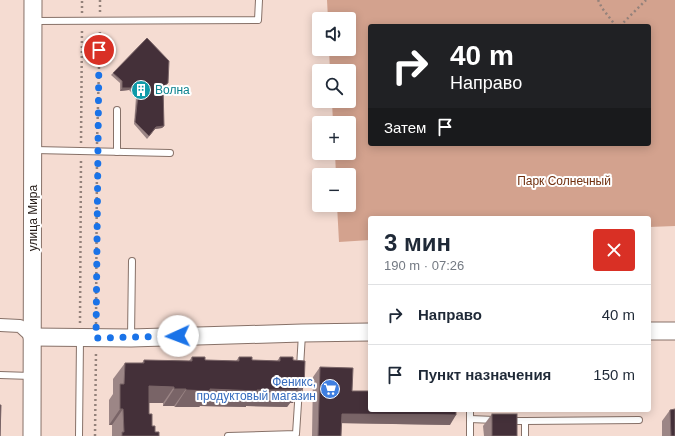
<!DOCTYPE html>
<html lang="ru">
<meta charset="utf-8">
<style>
:root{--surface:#fff;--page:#f2f2f3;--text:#1f2937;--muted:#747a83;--line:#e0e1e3}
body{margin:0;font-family:Helvetica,sans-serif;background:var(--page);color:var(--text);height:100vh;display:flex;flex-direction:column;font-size:15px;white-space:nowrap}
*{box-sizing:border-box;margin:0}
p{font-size:13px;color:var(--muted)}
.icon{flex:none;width:22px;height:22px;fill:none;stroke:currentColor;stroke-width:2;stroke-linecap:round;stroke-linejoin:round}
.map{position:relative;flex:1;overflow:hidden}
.side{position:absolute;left:368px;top:216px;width:283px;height:196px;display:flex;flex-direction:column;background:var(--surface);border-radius:4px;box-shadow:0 2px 10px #0003}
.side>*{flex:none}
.top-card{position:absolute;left:368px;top:24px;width:283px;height:122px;border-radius:4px;box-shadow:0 2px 10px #0003;background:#202124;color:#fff;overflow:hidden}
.tools{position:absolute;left:312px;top:12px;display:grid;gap:8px}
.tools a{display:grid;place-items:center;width:44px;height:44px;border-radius:4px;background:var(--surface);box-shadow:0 2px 10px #0003;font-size:20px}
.pin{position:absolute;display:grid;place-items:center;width:34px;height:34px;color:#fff;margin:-17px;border:2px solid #fff;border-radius:50%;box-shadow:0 1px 4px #0007}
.me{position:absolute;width:44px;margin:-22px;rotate:268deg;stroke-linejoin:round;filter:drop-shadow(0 0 3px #0008)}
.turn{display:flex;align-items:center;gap:14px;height:84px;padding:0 16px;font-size:18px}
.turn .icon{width:52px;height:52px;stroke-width:2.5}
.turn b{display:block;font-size:28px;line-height:34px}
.then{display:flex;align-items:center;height:38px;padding:0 16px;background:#0003;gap:8px;font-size:15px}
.round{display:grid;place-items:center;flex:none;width:42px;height:42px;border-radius:4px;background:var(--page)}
.overview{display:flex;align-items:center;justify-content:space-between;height:68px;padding:0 16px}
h1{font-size:24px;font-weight:700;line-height:30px}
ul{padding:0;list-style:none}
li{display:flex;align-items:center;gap:12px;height:60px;padding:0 16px;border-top:1px solid var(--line)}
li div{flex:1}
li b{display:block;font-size:15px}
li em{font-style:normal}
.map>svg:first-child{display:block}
</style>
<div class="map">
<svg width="675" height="436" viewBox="0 0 675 436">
<rect width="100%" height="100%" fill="#f5dcd2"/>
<path fill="#d3a28e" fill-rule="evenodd" d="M 327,0 L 675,0 L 675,226 L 649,227 L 649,218 L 370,218 L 370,240 L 339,242 L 337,205 L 349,205 L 349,175 L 336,175 L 335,153 L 349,153 L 349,123 L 333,123 L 332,101 L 349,101 L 349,71 L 330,71 L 329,49 L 349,49 L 349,19 L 328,19 ZM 370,26 L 649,26 L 649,144 L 370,144 Z"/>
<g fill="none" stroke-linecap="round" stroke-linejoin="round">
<defs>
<g id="lane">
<path d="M 35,21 L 258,20 L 259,0"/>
<path d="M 35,150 L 170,153"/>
<path d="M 117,152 L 117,110"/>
<path d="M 131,338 L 132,261"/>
<path d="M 300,367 L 302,334"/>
<path d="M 0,375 L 31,376"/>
<path d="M 470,410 L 470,436"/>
<path d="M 470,419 L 495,420"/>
<path d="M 509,421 L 525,421 L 639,420"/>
<path d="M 525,421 L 525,436"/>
<path d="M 79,436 L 80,339"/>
<path d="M 228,436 L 296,434 L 299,388"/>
</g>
<path id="street" d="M 0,325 L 20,326 L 32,337"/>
<g id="secondary">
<path d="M 649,331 L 675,331"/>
<path d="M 32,337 L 131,338 L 302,333 L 370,332"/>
<path d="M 32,436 L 33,0"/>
</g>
</defs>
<use href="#lane" stroke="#877168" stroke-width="8"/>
<use href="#street" stroke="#877168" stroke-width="14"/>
<use href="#secondary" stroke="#877168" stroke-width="19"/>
<g stroke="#94827b" stroke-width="2.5" stroke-dasharray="2 3" stroke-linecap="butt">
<path d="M 100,0 L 100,14"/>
<path d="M 598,0 L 602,8 L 616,26"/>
<path d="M 82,13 L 82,0"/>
<path d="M 620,26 L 646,0"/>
<path d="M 81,143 L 82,28"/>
<path d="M 97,144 L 100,29"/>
<path d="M 80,323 L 81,160"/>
<path d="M 96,324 L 97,159"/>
<path d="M 95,436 L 96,351"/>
</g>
<use href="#lane" stroke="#fff" stroke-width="6"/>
<use href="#street" stroke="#fff" stroke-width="12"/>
<use href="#secondary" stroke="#fff" stroke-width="17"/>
</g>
<g fill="#9c8686">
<path d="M 113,73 L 166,85 L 163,87 L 164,126 L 162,128 L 155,129 L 147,139 L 134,124 L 136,97 L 129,90 L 120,91 L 120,83 L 111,75 Z"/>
<path d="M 192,357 L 205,360 L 236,361 L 239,357 L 252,360 L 277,361 L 280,357 L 293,403 L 290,403 L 287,407 L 246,406 L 246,407 L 200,406 L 199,407 L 175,407 L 174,406 L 163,406 L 163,403 L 149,403 L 149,414 L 152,426 L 155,432 L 159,436 L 112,436 L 112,425 L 109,425 L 109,400 L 113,394 L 113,379 L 125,363 L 142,363 L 144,360 L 189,361 Z"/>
<path d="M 320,367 L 352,391 L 450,425 L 341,423 L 341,436 L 312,436 L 313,377 Z"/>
<path d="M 670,410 L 675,436 L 662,436 L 662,421 Z"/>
<path d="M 492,414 L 517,436 L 484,436 L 483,426 Z"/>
</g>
<g fill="#796467">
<path d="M 122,88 L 131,88 L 129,90 L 120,91 Z"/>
<path d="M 164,126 L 162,128 L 155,129 L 147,139 L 156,127 Z"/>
<path d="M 149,386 L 174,387 L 163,403 L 138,403 Z"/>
<path d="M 298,387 L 304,387 L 293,403 L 290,403 L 287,407 L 246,406 L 246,407 L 200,406 L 199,407 L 175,407 L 186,390 L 210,389 L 257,390 Z"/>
<path d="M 174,389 L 186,389 L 174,406 L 163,406 Z"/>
<path d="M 120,409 L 123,409 L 112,425 L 109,425 Z"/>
<path d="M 342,414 L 456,415 L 450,425 L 335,423 Z"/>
</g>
<g fill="#443039" stroke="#796467">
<path d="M 147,38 L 169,61 L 168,83 L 163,87 L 164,126 L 156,127 L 149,136 L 135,122 L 138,95 L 131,88 L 122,88 L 122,81 L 113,73 Z"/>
<path d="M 192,357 L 205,357 L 205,360 L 239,361 L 239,357 L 252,357 L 252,360 L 280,361 L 280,357 L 293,357 L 293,360 L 305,361 L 304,387 L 298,387 L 298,390 L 257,390 L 257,391 L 210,389 L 210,391 L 186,390 L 186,389 L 174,389 L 174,387 L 149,386 L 149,414 L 152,414 L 152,426 L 155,426 L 155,432 L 159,432 L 159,436 L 122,436 L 122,432 L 124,432 L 123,409 L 120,409 L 120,384 L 124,384 L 125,363 L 144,363 L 144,360 L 192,361 Z"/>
<path d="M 320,367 L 353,368 L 352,391 L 370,391 L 370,410 L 456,410 L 456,415 L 342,414 L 341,436 L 318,436 Z"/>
<rect x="649" y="368" width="1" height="27"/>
<path d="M 0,405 L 1,405 L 0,436 Z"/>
<path d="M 675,409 L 675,436 L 671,436 L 670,410 Z"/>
<rect x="492" y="414" width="25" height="22"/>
</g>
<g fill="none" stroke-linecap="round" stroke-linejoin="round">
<path stroke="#1a73e8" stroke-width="7" stroke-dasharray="0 12.6" d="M 99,50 L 96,338 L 178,336"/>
</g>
<defs>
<symbol id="building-disc" viewBox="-11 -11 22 22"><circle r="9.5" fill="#0f9aa8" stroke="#fff"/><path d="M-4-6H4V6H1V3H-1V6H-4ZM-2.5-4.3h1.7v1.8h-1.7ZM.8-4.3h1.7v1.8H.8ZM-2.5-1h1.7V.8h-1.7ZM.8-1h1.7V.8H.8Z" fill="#fff"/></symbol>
<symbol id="supermarket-disc" viewBox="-11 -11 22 22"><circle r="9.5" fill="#3f7fe0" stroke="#fff"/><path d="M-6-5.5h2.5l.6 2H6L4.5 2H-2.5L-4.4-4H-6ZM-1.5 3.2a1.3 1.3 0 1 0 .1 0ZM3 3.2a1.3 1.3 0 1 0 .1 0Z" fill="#fff"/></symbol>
</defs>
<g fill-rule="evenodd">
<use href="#building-disc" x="130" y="79" width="22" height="22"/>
<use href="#supermarket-disc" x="319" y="378" width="22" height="22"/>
</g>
<g text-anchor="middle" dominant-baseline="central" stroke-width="4" stroke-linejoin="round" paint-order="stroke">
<g font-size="12" fill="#0d838f" stroke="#fff" text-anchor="start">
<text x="155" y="90">Волна</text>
</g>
<g font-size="12" fill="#723110" stroke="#fff">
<text x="564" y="181">Парк Солнечный</text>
</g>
<g font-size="12" fill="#251c18" stroke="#fff">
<text transform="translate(33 218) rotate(-90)">улица Мира</text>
</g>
<g font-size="12" fill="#366cbe" stroke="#fff" text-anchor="end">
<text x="316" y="382">Феникс,<tspan x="316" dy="14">продуктовый магазин</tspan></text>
</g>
</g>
</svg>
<div class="tools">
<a><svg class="icon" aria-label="sound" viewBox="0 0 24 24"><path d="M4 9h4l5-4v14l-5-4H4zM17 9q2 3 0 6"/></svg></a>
<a><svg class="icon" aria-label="search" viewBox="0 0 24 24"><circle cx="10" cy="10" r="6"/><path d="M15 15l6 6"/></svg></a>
<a>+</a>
<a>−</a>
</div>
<div class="pin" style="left:99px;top:50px;background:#d93025"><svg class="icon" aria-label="arrive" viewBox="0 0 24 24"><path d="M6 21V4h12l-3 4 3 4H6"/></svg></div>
<svg class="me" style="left:178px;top:336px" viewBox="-20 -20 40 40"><circle r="19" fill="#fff"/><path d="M0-13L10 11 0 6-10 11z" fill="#1a73e8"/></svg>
<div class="top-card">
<div class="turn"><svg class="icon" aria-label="right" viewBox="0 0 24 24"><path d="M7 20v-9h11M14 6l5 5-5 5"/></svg><div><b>40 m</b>Направо</div></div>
<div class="then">Затем<svg class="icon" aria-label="arrive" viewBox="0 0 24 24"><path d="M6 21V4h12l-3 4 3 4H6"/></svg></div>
</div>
<section class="side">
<div class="overview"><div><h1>3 мин</h1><p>190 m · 07:26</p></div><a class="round" style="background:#d93025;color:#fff"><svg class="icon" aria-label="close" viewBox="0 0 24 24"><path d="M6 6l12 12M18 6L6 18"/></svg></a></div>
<ul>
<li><svg class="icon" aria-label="right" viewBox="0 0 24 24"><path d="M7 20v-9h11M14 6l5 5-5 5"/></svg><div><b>Направо</b></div><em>40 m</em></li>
<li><svg class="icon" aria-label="arrive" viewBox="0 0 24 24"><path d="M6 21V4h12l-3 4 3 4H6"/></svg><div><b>Пункт назначения</b></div><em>150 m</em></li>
</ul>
</section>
</div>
